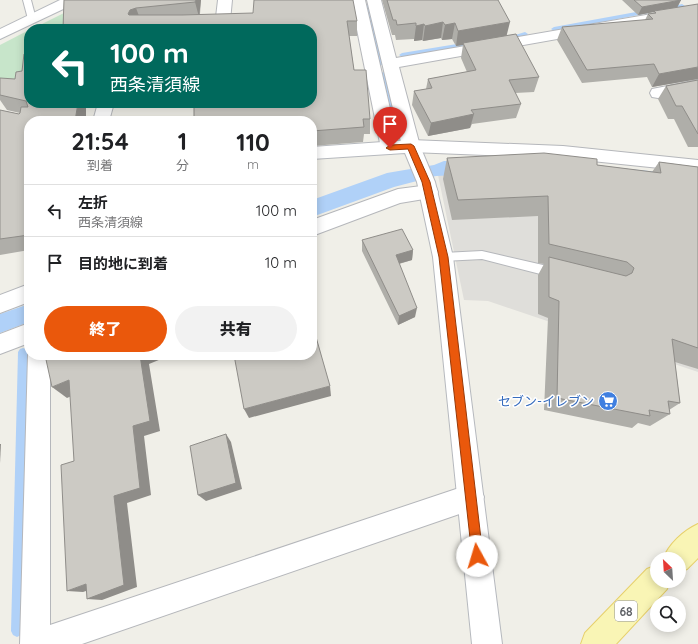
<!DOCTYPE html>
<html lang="ja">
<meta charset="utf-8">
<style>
:root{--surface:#fff;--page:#f2f2f2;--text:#202124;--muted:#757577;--line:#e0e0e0;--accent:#ea580c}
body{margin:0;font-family:Quicksand,"Noto Sans JP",sans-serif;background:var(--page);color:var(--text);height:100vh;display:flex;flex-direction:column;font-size:15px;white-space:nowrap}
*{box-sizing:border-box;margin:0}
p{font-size:13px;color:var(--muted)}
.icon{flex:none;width:22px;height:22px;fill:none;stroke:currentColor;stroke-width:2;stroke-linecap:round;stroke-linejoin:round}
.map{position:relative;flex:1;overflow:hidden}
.drawer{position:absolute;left:24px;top:116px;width:293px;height:244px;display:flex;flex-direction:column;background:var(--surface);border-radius:16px;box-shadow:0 2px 10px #0003}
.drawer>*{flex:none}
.guide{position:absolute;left:24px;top:24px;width:293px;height:84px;border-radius:16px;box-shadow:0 2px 10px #0003;background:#00695c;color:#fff;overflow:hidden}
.needle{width:26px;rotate:335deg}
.controls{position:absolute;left:650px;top:552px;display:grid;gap:8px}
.controls a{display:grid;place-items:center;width:36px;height:36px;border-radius:50%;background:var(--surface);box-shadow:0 2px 10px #0003;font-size:20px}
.pin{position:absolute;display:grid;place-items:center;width:34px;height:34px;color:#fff;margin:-41px -17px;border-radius:50% 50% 50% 0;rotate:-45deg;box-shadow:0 0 4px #0007}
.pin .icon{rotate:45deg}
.me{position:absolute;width:44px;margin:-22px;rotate:354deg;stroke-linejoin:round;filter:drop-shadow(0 0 3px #0008)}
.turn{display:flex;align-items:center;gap:14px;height:84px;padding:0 20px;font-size:18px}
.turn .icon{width:52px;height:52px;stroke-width:2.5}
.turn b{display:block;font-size:28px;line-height:34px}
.eta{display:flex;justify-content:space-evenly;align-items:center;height:68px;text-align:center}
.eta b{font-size:24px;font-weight:800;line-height:28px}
.action{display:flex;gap:8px;margin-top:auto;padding:8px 20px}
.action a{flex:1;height:46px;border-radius:24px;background:var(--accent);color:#fff;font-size:16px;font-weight:800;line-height:46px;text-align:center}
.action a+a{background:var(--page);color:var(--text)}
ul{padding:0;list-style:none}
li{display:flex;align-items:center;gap:12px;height:52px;padding:0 20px;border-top:1px solid var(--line)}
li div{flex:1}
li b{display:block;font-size:15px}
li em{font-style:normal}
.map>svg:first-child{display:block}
</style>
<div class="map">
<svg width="698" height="644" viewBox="0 0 698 644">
<rect width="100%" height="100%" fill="#f0efe8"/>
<path fill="#dfdeda" d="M 554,171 L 698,186 L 698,372 L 488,301 L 464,300 L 438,175 Z"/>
<g fill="#c7e5ca">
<path d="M 64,13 L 65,29 L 32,29 Z"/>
<path d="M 29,30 L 29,73 L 0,92 L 0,45 Z"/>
</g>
<g fill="#b0d1f8">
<path d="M 444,161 L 560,162 L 698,176 L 554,171 L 436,176 L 394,187 L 312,217 L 312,200 L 387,173 L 434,165 Z"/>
<path d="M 29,304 L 29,322 L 0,333 L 0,314 Z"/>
</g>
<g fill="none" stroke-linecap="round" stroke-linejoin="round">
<g fill="#b0d1f8" fill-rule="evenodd">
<path d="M 682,4 L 685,6 L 684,7 L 666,11 L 663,9 Z"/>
<path d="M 367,5 L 370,7 L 383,64 L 380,66 L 377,64 L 364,7 Z"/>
<path d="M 647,10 L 649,11 L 649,13 L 554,31 L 551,29 L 554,27 Z"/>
<path d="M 525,32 L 528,34 L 527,35 L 515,38 L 512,36 Z"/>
<path d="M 463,43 L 465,44 L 465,46 L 402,57 L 399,55 L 402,53 Z"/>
<path d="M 383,72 L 386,74 L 395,111 L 392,113 L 389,111 L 380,74 Z"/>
<path d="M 391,117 L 393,117 L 396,119 L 401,135 L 399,137 L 395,137 L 393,135 L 390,119 Z"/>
<path d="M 23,348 L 26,349 L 28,352 L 23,631 L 21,635 L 17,637 L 13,635 L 11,631 L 18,352 L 20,349 Z"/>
</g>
<defs>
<g id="service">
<path d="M 23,0 L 31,0 L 36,19 L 35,21 L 29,21 L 28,19 Z"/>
<path d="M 482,251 L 556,268 L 560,270 L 562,273 L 560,276 L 556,278 L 482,259 L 443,261 L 439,260 L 437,257 L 439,254 L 443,253 Z"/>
</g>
<g id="minor">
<path d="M 218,0 L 232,0 L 230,21 L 228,24 L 186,29 L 135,29 L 137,26 L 142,25 L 216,17 Z"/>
<path d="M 351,0 L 365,0 L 399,148 L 396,152 L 390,154 L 384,152 L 381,148 Z"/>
<path d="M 367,0 L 381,0 L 396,58 L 698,6 L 698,14 L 399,67 L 420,146 L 417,150 L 411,152 L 405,150 L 402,146 Z"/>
<path d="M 698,80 L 698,90 L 658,98 L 652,97 L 650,93 L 652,89 Z"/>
<path d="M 98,103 L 114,103 L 109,121 L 93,121 Z"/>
<path d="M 429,185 L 436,187 L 438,192 L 436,197 L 400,203 L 312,236 L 312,220 L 398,189 Z"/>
<path d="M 29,284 L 29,302 L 0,313 L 0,295 Z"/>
<path d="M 29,323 L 29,343 L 0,354 L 0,334 Z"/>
<path d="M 29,352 L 29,355 L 50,355 L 50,625 L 471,484 L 480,488 L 484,497 L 480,506 L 471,510 L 82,644 L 20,644 L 28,355 Z"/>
</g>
<path id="tertiary" d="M 411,140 L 563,146 L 698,160 L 698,172 L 563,158 L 411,152 L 405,150 L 402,146 L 405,142 Z"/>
<g id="secondary">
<path d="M 60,0 L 78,0 L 76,3 L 0,39 L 0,29 Z"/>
<path d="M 411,140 L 417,142 L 420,146 L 435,182 L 453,257 L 502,644 L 472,644 L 433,257 L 417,182 L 405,153 L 312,159 L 312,147 Z"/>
</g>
<g id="primary">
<path d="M 698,524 L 698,558 L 687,569 L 679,572 L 679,559 L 663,559 C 669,544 683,531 698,524 Z"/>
<path d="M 657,565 L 657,581 L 670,581 L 667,589 L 616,644 L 581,644 L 585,633 L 647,569 Z"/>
</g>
</defs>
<use href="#service" stroke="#b5b7bb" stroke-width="2"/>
<use href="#minor" stroke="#b5b7bb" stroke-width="2"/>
<use href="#tertiary" stroke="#b5b7bb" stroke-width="2"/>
<use href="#secondary" stroke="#b6b9be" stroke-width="2"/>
<use href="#primary" stroke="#e7d06b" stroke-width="2"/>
<use href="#service" fill="#fff" fill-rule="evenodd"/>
<use href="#minor" fill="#fff" fill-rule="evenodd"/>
<use href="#tertiary" fill="#fff" fill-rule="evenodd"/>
<use href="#secondary" fill="#fff" fill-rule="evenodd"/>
<use href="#primary" fill="#f9f5b5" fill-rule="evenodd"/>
</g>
<g fill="#afaea9">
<path d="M 64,0 L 201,0 L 200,14 L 357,21 L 357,36 L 349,36 L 354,70 L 370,119 L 370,134 L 364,134 L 363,142 L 312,146 L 312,29 L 63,29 Z"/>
<path d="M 382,0 L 498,0 L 506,36 L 539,77 L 534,92 L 515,93 L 521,104 L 516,118 L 472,124 L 470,128 L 428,136 L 412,105 L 414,91 L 426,89 L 428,79 L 467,72 L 461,58 L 463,45 L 456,46 L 452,39 L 442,40 L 441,38 L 423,41 L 422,40 L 414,41 L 414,39 L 396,40 L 395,35 L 392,35 Z"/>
<path d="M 622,0 L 681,0 L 677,7 L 698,79 L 652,87 L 647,77 L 582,83 L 557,40 L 562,27 L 645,20 L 648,14 L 653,13 L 654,12 L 638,15 Z"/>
<path d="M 22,71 L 86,116 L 29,121 L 29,250 L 0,255 L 0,110 L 19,114 L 20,113 L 7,110 L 0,100 L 0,79 L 15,79 Z"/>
<path d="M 698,80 L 698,147 L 688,147 L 674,119 L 668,119 L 658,99 L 666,86 Z"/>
<path d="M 447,158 L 597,165 L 652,172 L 659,162 L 698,167 L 698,369 L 675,362 L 680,403 L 669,410 L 670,414 L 650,426 L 638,423 L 632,428 L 544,410 L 548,318 L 538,314 L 538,275 L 544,264 L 538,263 L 538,216 L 452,220 L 443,179 Z"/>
<path d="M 362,240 L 413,250 L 412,260 L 399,264 L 415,317 L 398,325 L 362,251 Z"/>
</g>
<g fill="#8f8d89">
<path d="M 196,0 L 201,0 L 199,17 L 195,2 Z"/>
<path d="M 681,0 L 677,8 L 654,11 L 654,12 L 638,15 L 642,7 Z"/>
<path d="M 136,8 L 142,24 L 128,14 L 130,10 Z"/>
<path d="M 443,22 L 441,38 L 423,41 L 425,26 Z"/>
<path d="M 510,22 L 506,38 L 463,43 L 463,45 L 456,46 L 458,31 Z"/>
<path d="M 455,23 L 452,39 L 442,40 L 445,25 Z"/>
<path d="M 424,24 L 422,40 L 414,41 L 416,26 Z"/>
<path d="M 698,67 L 698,79 L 652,87 L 659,74 Z"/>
<path d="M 78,103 L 86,103 L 86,121 L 75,121 Z"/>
<path d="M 474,114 L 470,128 L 428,136 L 431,123 Z"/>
<path d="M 413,250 L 412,260 L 394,265 L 396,255 Z"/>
<path d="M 417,308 L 415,317 L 398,325 L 399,316 Z"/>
<path d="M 312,323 L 315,323 L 316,334 L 314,335 Z"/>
<path d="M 140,355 L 171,355 L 149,364 L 160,431 L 144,436 L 151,495 L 127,503 L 137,587 L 102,600 L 87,599 L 114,496 L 133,426 Z"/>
<path d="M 69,380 L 83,391 L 67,398 L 52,387 Z"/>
<path d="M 330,386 L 331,396 L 249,418 L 244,409 Z"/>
<path d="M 226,434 L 231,442 L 242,489 L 206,501 L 198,495 Z"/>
<path d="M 0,444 L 1,444 L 0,463 Z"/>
<path d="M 86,584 L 101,586 L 83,592 L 67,591 Z"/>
</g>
<g fill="#cccac4" stroke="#8f8d89">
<path d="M 64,0 L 196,0 L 195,2 L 136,8 L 130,10 L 128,14 L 129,15 L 182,15 L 253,13 L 254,0 L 353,0 L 357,21 L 347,21 L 354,70 L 366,70 L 370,119 L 363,119 L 364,127 L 312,131 L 312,121 L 194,121 L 194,103 L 312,103 L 312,29 L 63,29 Z"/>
<path d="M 387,0 L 498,0 L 510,22 L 458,31 L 455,23 L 445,25 L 443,22 L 425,26 L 424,24 L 416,26 L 416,23 L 397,25 L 396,20 L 393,20 Z"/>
<path d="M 634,0 L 681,0 L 642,7 Z"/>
<path d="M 698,4 L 698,67 L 659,74 L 654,64 L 587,70 L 562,27 L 653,19 L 648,14 L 656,13 L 654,11 Z"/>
<path d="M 516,34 L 539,77 L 509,80 L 521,104 L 471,110 L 474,114 L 431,123 L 414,91 L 432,88 L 428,79 L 476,70 L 463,43 Z"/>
<path d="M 29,53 L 29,103 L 78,103 L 75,121 L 29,121 L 29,235 L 0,239 L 0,110 L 19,114 L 20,113 L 21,107 L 28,107 L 26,101 L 0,95 L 0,78 L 15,79 L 16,72 L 22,71 L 24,54 Z"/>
<path d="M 698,80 L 698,134 L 682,106 L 676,106 L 666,86 Z"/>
<path d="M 544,153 L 597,159 L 597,165 L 661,173 L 659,162 L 698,167 L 698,348 L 672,339 L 680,403 L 668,401 L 670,414 L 649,410 L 650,416 L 557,398 L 559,301 L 549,297 L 549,257 L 626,276 L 632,273 L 634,268 L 627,262 L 549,244 L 548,196 L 458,200 L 447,158 Z"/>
<path d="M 402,229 L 413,250 L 396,255 L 417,308 L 399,316 L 362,240 Z"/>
<path d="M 312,313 L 315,323 L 312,323 L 330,386 L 244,409 L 234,355 L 312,355 Z"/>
<path d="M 45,355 L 140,355 L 150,421 L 133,426 L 140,488 L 114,496 L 124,585 L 87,599 L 86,584 L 67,591 L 61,465 L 74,461 L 69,380 L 52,387 Z"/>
<path d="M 226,434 L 236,483 L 198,495 L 190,446 Z"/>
</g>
<path fill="#ea580c" stroke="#983908" d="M 411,144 L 414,146 L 430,182 L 448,257 L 483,556 L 481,560 L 477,562 L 473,560 L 472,556 L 439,257 L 422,182 L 408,149 L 390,150 L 386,148 L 390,145 Z"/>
<defs>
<symbol id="supermarket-disc" viewBox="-11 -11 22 22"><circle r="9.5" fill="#3f7fe0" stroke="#fff"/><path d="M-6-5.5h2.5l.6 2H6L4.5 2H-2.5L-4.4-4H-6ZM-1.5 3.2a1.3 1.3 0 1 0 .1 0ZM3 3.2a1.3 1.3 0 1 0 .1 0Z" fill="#fff"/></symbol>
</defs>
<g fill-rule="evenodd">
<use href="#supermarket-disc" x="597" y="390" width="22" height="22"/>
</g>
<g text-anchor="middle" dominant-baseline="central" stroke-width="3" stroke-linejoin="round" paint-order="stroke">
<rect fill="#fff" stroke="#8f9195" stroke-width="1" x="615" y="601" width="22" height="20" rx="3"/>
<g font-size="12" font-weight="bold" fill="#5f6267">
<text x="626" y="611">68</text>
</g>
<g font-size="13" fill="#366cbe" stroke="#fff" text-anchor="end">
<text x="594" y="401">セブン-イレブン</text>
</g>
</g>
</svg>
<div class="controls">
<a><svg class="needle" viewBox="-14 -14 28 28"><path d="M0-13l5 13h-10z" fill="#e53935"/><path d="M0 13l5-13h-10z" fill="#757577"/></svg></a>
<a><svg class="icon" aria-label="search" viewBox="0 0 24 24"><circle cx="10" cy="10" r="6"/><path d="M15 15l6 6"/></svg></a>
</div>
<div class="pin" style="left:390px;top:148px;background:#d93025"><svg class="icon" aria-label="arrive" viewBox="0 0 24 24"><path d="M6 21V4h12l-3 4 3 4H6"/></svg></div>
<svg class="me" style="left:477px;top:556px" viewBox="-20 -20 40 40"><circle r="19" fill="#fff"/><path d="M0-13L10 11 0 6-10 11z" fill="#ea580c"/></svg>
<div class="guide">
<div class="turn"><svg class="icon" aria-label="left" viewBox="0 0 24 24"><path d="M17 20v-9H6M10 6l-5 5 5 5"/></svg><div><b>100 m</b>西条清須線</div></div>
</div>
<section class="drawer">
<div class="eta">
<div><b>21:54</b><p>到着</p></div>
<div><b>1</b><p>分</p></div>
<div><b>110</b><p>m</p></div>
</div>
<ul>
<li><svg class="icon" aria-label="left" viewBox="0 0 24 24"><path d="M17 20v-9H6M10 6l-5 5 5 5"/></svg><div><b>左折</b><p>西条清須線</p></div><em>100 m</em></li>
<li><svg class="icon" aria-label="arrive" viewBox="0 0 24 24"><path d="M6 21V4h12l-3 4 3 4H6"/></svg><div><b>目的地に到着</b></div><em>10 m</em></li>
</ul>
<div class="action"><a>終了</a><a>共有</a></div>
</section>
</div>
